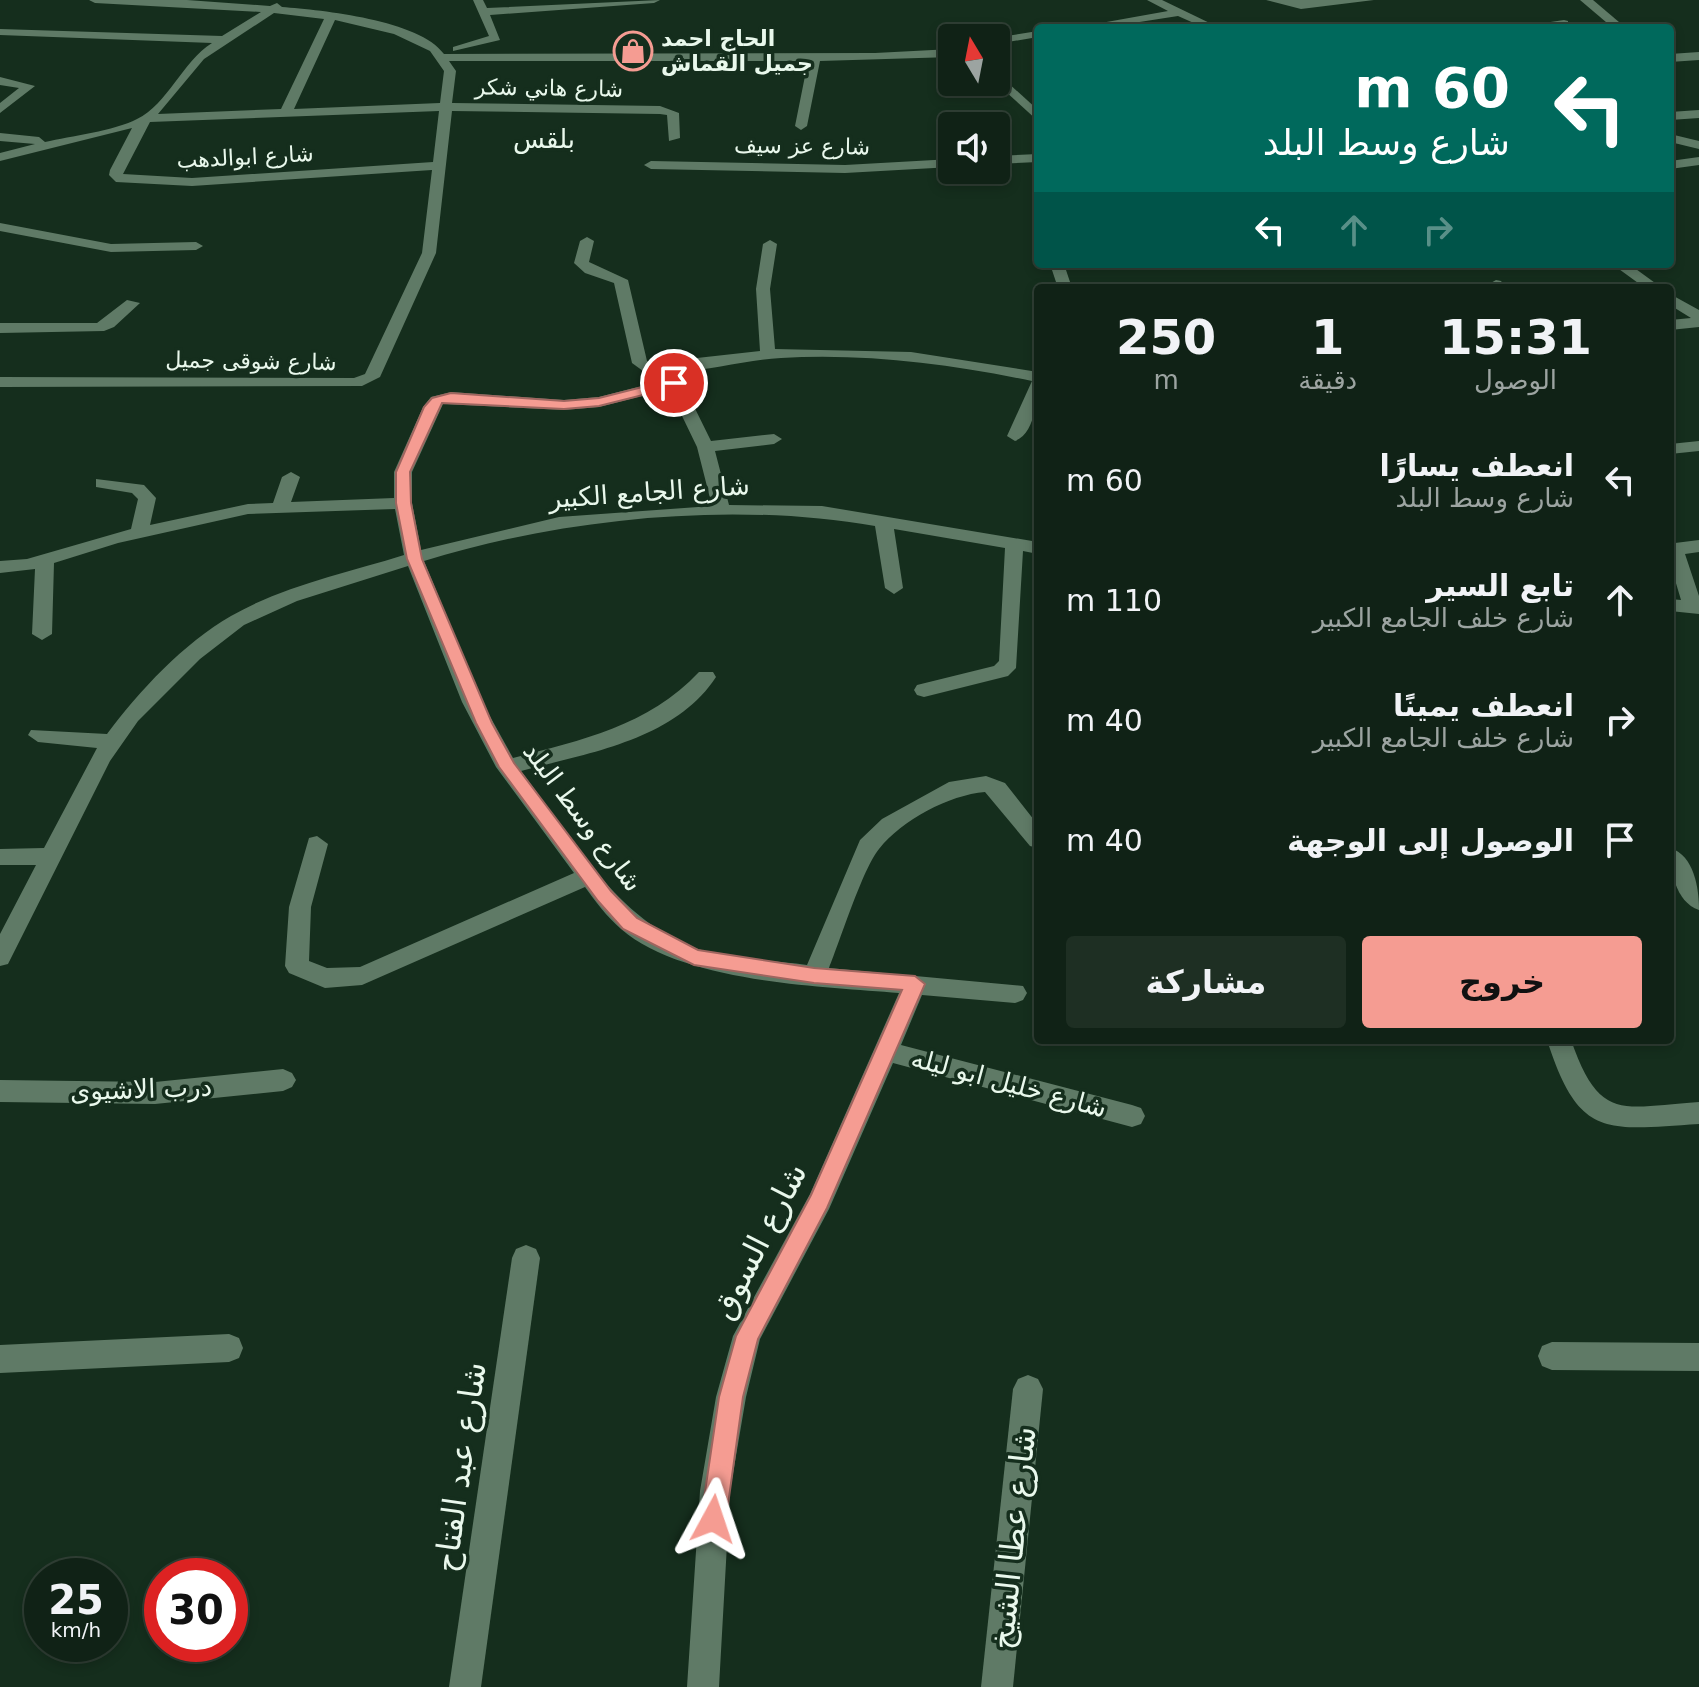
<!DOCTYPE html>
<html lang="ar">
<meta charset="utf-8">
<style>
:root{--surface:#102216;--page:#1e2f23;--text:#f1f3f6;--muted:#9ca4a1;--line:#303f35;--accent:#f59c92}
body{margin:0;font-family:"DejaVu Sans","Noto Naskh Arabic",sans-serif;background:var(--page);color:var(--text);direction:rtl;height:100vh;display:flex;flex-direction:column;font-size:30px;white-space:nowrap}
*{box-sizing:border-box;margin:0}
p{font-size:26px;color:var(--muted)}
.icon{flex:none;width:44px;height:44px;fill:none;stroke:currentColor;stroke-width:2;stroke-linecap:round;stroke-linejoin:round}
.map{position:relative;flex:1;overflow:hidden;direction:ltr}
.details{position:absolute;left:1034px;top:284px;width:640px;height:760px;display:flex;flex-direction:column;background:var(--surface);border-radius:8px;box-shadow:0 4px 12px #0003,0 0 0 2px var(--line);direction:rtl}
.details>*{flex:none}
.hud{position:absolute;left:1034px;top:24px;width:640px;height:244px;border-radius:8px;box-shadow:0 4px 12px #0003,0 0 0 2px var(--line);direction:rtl;background:#00695c;color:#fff;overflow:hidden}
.needle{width:52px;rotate:350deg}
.tools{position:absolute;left:938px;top:24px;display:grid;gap:16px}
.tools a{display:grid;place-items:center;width:72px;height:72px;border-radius:8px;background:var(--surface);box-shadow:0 4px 12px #0003,0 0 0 2px var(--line);font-size:40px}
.speed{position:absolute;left:24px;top:1558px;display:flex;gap:16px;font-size:40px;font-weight:700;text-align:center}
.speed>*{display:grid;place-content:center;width:104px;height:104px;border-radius:50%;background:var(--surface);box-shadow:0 4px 12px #0003,0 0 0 2px var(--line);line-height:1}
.speed small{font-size:20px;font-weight:400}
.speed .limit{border:12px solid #d22;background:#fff;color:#111}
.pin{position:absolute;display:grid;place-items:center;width:68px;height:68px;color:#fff;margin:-34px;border:4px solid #fff;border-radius:50%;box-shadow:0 2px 8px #0007}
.me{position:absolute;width:88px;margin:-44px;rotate:5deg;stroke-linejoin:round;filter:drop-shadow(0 0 6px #0008)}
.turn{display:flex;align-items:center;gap:28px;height:168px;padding:0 32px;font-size:36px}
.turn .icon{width:104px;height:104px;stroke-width:2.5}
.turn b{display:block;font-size:56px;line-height:68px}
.lanes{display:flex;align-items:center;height:76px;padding:0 32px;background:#0003;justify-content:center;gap:40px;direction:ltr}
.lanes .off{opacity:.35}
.eta{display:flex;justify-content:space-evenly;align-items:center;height:136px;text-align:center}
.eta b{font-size:48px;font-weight:700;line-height:56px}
.cta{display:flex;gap:16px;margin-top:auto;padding:16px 32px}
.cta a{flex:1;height:92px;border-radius:8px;background:var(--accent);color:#111;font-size:32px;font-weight:700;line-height:92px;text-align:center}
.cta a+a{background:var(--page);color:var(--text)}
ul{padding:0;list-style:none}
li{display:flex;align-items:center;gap:24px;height:120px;padding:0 32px}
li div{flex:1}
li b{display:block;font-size:30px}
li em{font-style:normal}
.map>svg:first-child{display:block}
</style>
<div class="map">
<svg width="1699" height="1687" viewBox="0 0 1699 1687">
<rect width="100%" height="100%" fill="#152e1d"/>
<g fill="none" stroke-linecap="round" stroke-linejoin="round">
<g fill="#5f7a66" fill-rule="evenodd">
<path d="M 89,0 L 187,0 L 270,6 L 277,3 L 282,7 C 322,10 420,20 444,54 L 875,53 L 952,49 L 952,57 L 820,61 L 807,126 L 801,130 L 795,126 L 808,61 L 449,61 L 456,71 L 452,103 L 660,106 L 679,113 L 680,138 L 669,141 L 667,115 L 660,114 L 452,111 L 436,253 L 380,377 L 362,386 L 0,387 L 0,377 L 354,378 L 365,374 L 422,253 L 432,170 L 192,186 L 116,182 L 109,175 L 110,170 L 132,128 L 0,161 L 0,153 L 35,144 L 0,141 L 0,133 L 39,137 L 45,142 C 71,136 114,131 137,119 C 168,104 182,62 212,43 L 0,35 L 0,29 L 222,36 L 261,12 L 95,3 ZM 274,13 L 324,19 L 281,109 L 158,114 L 204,59 ZM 335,20 L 394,34 L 430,51 L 444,71 L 440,103 L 294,109 ZM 439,111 L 433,162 L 192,178 L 123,174 L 150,122 Z"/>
<path d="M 473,0 L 483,0 L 487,8 L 660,0 L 654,3 L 490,15 L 500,40 L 453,51 L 453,47 L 489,36 Z"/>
<path d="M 1147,0 L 1162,0 L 1220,28 L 1205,28 L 1178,16 L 1101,28 L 1073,28 L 1168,11 Z"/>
<path d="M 1266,0 L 1374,0 L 1301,9 Z"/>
<path d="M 1580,0 L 1593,0 L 1626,28 L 1613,28 Z"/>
<path d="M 1564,20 L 1568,21 L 1568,25 L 1510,28 Z"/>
<path d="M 1038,31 L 1038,37 L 996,44 L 994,38 Z"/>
<path d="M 1699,52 L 1699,60 L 1670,62 L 1670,54 Z"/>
<path d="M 996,72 L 1038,110 L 1038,121 L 995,82 Z"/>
<path d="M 0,77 L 35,86 L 0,113 L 0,103 L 19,88 L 0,85 Z"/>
<path d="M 1699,110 L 1699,118 L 1670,120 L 1670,112 Z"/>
<path d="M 1670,134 L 1699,141 L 1699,149 L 1670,142 Z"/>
<path d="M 1038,154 L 1038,162 L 996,164 L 996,156 Z"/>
<path d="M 1699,157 L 1699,165 L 1670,169 L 1670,161 Z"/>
<path d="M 952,159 L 952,167 L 845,173 L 651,169 L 644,165 L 651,161 L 845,165 Z"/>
<path d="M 0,223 L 111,244 L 196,242 L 203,246 L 196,250 L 111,252 L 0,231 Z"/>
<path d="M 587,237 L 594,241 L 589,262 L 628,280 L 647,361 L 652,363 L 760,351 L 756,289 L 763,244 L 770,240 L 777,244 L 770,289 L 775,349 L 911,352 L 1038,372 C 1038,392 1037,433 1015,441 L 1007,436 L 1032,381 C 950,364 865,353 781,358 C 746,360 712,370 677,372 L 711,441 L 774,434 L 782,439 L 774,444 L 715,451 L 729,505 L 822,506 L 1038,542 L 1038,554 L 1023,551 L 1016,668 L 1008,676 L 924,697 L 917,695 L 914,690 L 917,685 L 994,666 L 999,661 L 1005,548 L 894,529 L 903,588 L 894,594 L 885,588 L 875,526 C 731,501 563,518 424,561 L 482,702 L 513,758 C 582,740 648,726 699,672 L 713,672 L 716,677 C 675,740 588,753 521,771 C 570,835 618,922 698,949 C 731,960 772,960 807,965 L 860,840 L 882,819 L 949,782 L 986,776 L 1005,783 L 1038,825 L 1038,848 L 1030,846 L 985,792 C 949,795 902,820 879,849 C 863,868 840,941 829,968 L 1023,986 L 1027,993 L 1023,1000 L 1015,1003 L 922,995 L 901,1045 L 1132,1105 L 1141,1108 L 1145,1116 L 1141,1124 L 1132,1127 L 893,1063 L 829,1209 L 760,1339 L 746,1397 L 730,1491 L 719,1687 L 687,1687 L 700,1491 L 716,1397 L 733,1336 L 810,1194 L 899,993 C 819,986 684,983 621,929 C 607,917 595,901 585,887 L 362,985 L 325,988 L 289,973 L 285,966 L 289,907 L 309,838 L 317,836 L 328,844 L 311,907 L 309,961 L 327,968 L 360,967 L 574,873 L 496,767 L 462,702 L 408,566 L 297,601 L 244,625 L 200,659 L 138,721 L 110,761 L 8,964 L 0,966 L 0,934 L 36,865 L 0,865 L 0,849 L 44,848 L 97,748 L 38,742 L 28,735 L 31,730 L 107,734 C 139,691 184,643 231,616 C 283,586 347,573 404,555 L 395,509 L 248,514 L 118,543 L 54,563 L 52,634 L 42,640 L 32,634 L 35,569 L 0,573 L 0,561 L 27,559 L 131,529 L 138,499 L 132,493 L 96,487 L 96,479 L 144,485 L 156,498 L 150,525 L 248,504 L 273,503 L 282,477 L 291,472 L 300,477 L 291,502 L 394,498 L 394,472 L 423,407 L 431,397 L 451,392 L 564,400 L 599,397 L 665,380 L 662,373 L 643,371 L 632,363 L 614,283 L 585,273 L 574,263 L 580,241 ZM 669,389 L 697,447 L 712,506 L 559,517 L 421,550 L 412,503 L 412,472 L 443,404 L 564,410 L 599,407 Z"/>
<path d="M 1050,264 L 1064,264 L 1072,288 L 1058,288 Z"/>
<path d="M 1612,264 L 1629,264 L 1662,288 L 1645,288 Z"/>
<path d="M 1496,280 L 1501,281 L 1506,288 L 1491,288 L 1489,284 Z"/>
<path d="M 1670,294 L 1699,310 L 1699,327 L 1670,330 L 1670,320 L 1691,318 L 1670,305 Z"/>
<path d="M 127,300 L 140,303 L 114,327 L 104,331 L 0,333 L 0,323 L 97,323 Z"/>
<path d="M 1699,441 L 1699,451 L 1670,454 L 1670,444 Z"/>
<path d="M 1699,540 L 1699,552 L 1685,554 L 1699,596 L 1699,614 L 1670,611 L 1670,599 L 1681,600 L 1670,563 L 1670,548 L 1675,543 Z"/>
<path d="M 1670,848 C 1694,855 1699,888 1699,910 C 1675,902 1670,869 1670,848 Z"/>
<path d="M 1547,1040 L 1571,1040 C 1600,1123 1622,1107 1699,1102 L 1699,1124 C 1605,1130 1579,1139 1547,1040 Z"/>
<path d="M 283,1069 L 292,1073 L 296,1080 L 292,1087 L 283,1091 L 155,1104 L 0,1102 L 0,1080 L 155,1082 Z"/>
<path d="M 526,1245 L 536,1249 L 540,1258 L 481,1687 L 449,1687 L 512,1258 L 516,1249 Z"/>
<path d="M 229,1334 L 239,1338 L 243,1348 L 239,1358 L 229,1362 L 0,1373 L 0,1345 Z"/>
<path d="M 1552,1342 L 1699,1343 L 1699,1371 L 1552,1370 L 1542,1366 L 1538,1356 L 1542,1346 Z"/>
<path d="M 1028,1375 L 1038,1379 L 1043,1389 L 1013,1687 L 981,1687 L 1013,1389 L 1018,1379 Z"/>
</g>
</g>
<path fill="#f59c92" stroke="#9f655f" stroke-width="2" d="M 674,379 L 679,380 L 679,386 L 599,406 L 564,409 L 442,403 L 410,472 L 411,503 L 422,559 L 492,723 L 514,763 L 611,891 L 637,918 L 698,950 L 814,968 L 915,976 L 925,984 L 827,1208 L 758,1339 L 743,1397 L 726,1519 L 722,1528 L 713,1532 L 704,1528 L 701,1519 L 719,1397 L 736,1336 L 811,1195 L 902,990 L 814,983 L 694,965 L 623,929 L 598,901 L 499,767 L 476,723 L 407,559 L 396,503 L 396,472 L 424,407 L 432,398 L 451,393 L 564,401 L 599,398 Z"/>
<defs>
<symbol id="shop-ring" viewBox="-11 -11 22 22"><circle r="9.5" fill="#152e1d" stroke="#f59c92" stroke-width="1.5"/><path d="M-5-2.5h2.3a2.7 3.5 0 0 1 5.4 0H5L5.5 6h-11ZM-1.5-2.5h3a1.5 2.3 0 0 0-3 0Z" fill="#f59c92"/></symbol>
</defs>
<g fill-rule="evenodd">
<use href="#shop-ring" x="611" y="29" width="44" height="44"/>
</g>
<g text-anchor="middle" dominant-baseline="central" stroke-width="7" stroke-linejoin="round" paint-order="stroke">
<g font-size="22" font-weight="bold" fill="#e9f8ec" stroke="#152e1d" text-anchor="start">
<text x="661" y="38">الحاج احمد<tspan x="661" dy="25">جميل القماش</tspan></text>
</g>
<g font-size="22" fill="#e9f8ec" stroke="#152e1d">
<text transform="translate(549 88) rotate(1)">شارع هاني شكر</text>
<text transform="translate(802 146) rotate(1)">شارع عز سيف</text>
<text transform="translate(245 157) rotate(-3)">شارع ابوالدهب</text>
<text transform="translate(251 361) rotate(1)">شارع شوقى جميل</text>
</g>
<g font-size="26" fill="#e9f8ec" stroke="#152e1d">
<text x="544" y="139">بلقس</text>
</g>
<g font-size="26" fill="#e9f8ec" stroke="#152e1d">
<text transform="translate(649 492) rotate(-4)">شارع الجامع الكبير</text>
<text transform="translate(583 817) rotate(53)">شارع وسط البلد</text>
<text transform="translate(1009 1083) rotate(15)">شارع خليل ابو ليله</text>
<text transform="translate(141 1089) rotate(-2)">درب الاشيوى</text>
</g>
<g font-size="32" fill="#e9f8ec" stroke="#152e1d">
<text transform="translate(759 1241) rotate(-63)">شارع السوق</text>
<text transform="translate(460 1467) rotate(-82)">شارع عبد الفتاح</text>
<text transform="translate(1013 1538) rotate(-84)">شارع عطا الشيخ</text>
</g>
</g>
</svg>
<div class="tools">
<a><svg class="needle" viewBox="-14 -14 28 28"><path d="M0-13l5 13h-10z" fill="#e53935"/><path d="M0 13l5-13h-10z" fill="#9ca4a1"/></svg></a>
<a><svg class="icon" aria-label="sound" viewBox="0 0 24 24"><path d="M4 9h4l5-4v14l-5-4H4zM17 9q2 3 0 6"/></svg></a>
</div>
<div class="speed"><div>25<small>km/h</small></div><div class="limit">30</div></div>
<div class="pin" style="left:674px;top:383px;background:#d93025"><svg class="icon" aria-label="arrive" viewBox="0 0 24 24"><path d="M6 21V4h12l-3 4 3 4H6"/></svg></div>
<svg class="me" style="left:713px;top:1519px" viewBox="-20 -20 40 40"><path d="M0-17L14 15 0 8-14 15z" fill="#f59c92" stroke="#fff" stroke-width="4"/></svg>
<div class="hud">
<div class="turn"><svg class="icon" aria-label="left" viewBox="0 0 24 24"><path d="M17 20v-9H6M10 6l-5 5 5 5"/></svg><div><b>60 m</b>شارع وسط البلد</div></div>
<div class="lanes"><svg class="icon" aria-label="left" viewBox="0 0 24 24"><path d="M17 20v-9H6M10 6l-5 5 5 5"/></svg><svg class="icon off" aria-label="ahead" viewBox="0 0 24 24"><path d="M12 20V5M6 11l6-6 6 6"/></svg><svg class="icon off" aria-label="right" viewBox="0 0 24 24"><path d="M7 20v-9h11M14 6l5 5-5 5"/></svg></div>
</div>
<section class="details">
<div class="eta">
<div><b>15:31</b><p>الوصول</p></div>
<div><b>1</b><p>دقيقة</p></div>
<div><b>250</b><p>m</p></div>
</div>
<ul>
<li><svg class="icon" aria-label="left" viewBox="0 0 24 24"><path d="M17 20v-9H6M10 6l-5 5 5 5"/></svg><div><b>انعطف يسارًا</b><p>شارع وسط البلد</p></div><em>60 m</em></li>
<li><svg class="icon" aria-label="ahead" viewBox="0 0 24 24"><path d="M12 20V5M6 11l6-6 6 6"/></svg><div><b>تابع السير</b><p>شارع خلف الجامع الكبير</p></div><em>110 m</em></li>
<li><svg class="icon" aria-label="right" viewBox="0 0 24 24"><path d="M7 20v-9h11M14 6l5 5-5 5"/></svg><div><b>انعطف يمينًا</b><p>شارع خلف الجامع الكبير</p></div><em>40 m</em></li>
<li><svg class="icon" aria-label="arrive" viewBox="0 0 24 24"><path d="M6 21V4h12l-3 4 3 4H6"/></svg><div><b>الوصول إلى الوجهة</b></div><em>40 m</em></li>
</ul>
<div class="cta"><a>خروج</a><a>مشاركة</a></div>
</section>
</div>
